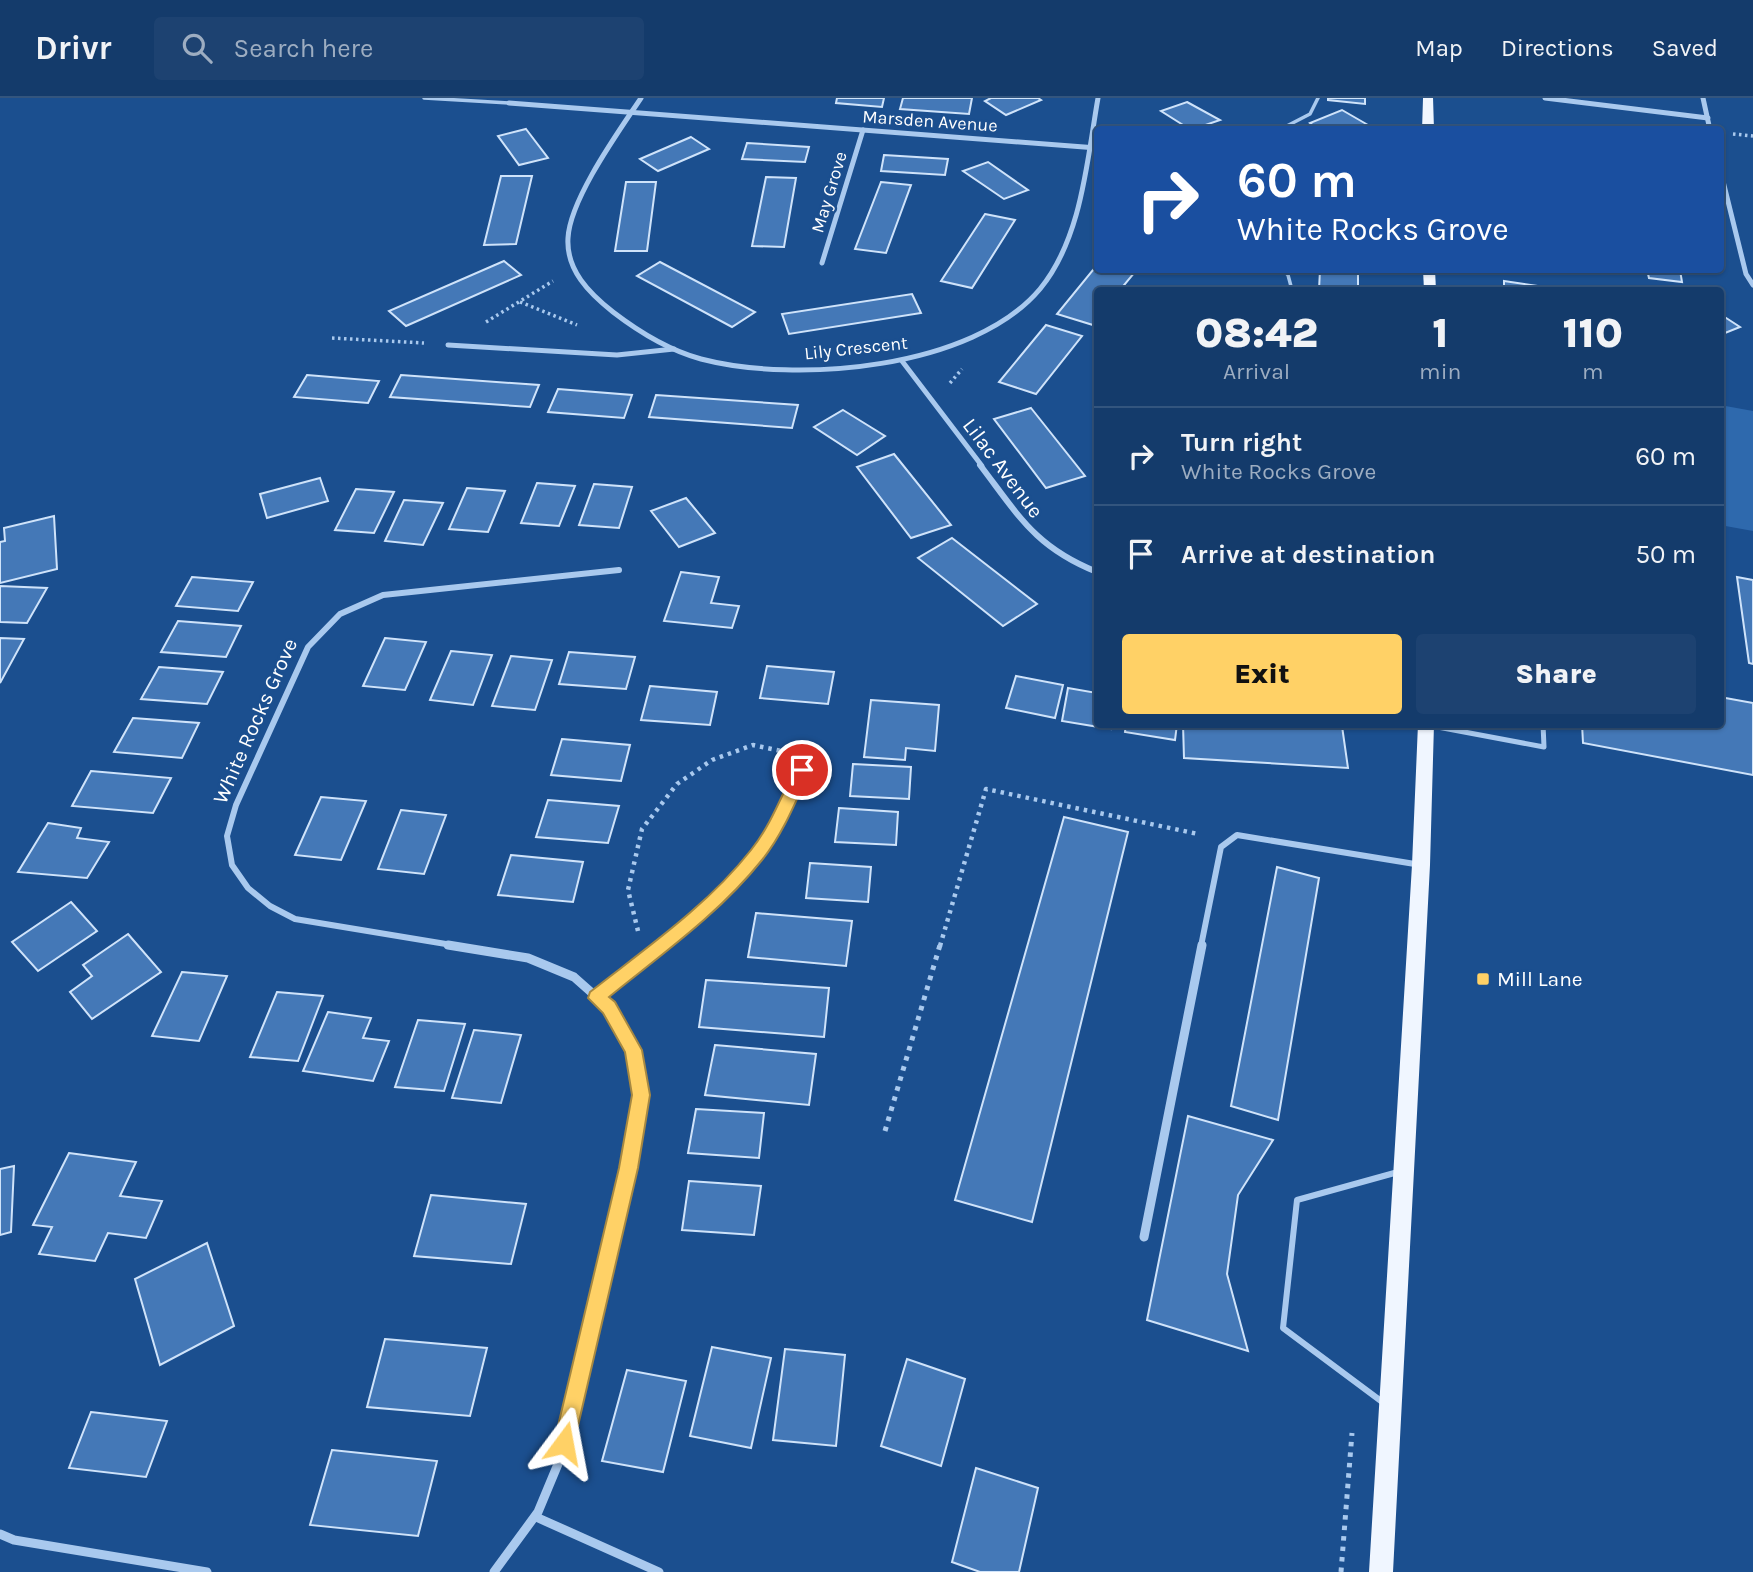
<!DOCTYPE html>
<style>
:root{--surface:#143b6b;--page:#1d4271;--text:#f1f3f6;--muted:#9dadc1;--line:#33557e;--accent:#ffd166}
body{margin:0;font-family:Karla,sans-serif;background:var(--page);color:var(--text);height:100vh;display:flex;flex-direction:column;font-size:26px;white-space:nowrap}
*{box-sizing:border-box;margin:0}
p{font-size:23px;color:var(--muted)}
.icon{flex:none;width:38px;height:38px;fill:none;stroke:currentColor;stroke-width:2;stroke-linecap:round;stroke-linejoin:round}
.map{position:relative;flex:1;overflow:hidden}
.sheet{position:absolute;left:1094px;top:189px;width:630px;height:441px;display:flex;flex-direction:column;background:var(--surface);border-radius:7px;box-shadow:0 2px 5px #0004,0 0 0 2px var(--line)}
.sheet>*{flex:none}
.top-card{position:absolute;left:1094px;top:28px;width:630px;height:147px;border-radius:7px;box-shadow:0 2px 5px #0004,0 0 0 2px var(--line);background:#1a4fa0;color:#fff;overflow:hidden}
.pin{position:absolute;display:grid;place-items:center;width:60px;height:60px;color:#fff;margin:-30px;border:4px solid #fff;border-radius:50%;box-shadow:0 2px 7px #0007}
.me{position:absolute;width:77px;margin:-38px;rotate:13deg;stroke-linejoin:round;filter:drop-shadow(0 0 5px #0008)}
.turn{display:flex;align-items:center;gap:24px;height:147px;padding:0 28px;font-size:32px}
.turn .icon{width:91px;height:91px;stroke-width:2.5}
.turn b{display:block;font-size:49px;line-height:60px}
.eta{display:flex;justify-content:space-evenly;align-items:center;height:119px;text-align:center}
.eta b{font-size:42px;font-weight:800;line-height:49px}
.primary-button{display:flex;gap:14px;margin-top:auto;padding:14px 28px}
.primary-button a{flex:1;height:80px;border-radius:7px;background:var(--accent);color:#111;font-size:28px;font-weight:800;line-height:80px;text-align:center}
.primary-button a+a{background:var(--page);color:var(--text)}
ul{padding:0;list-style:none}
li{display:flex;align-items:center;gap:21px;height:98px;padding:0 28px;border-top:2px solid var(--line)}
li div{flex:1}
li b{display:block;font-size:26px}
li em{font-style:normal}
header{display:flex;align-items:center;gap:42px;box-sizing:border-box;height:98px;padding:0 35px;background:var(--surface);border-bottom:2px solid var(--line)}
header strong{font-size:33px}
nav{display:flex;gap:38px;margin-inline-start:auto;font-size:24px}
.search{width:490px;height:63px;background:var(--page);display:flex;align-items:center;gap:18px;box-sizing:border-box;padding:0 24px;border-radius:7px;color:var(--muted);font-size:26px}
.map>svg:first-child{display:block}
</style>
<header>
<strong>Drivr</strong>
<div class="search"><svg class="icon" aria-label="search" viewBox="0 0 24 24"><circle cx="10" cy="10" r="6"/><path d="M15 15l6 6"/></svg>Search here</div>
<nav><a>Map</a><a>Directions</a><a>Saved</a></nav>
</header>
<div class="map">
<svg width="1753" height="1474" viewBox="0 0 1753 1474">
<rect width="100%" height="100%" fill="#1b4f8f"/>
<path fill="#2e69ad" d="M 1720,307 L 1753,313 L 1753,433 L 1720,427 Z"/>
<g fill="#4478b7" stroke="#cfe3fa" stroke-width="2">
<path d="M 837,0 L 884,0 L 882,9 L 836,5 Z"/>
<path d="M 903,0 L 972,0 L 969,16 L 900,11 Z"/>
<path d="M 991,0 L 1038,0 L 1041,2 L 1006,17 L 985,3 Z"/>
<path d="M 1328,0 L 1365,0 L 1365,6 L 1328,2 Z"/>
<path d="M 1187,4 L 1220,22 L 1191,32 L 1161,13 Z"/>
<path d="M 1342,12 L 1368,27 L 1356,32 L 1319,32 L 1310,25 Z"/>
<path d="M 526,31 L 548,60 L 519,67 L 498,38 Z"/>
<path d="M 691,39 L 709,51 L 658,73 L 640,61 Z"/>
<path d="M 747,45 L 809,49 L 805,64 L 742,61 Z"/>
<path d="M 884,57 L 948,61 L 945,77 L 881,73 Z"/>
<path d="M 988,64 L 1028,92 L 1004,101 L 963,73 Z"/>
<path d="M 501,78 L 532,78 L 516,146 L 484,147 Z"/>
<path d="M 766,79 L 796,80 L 784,149 L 752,148 Z"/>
<path d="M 626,84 L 656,84 L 647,153 L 615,153 Z"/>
<path d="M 881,84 L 911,87 L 886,155 L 855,151 Z"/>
<path d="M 985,116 L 1015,122 L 972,190 L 941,183 Z"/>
<path d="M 504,163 L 521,177 L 406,228 L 389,213 Z"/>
<path d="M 660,164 L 755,214 L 732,229 L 637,178 Z"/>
<path d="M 1097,167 L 1097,172 L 1135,174 L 1120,192 L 1097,192 L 1097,222 L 1093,227 L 1057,216 Z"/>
<path d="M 1320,172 L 1358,172 L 1358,192 L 1319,192 Z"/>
<path d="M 1647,172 L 1680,172 L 1682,184 L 1649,180 Z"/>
<path d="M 1504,183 L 1537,188 L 1538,192 L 1504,192 Z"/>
<path d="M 912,196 L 921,215 L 789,236 L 782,216 Z"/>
<path d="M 1720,216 L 1740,229 L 1720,237 Z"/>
<path d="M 1046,227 L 1082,238 L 1036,296 L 999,284 Z"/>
<path d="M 307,277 L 379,283 L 368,305 L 294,299 Z"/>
<path d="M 401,277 L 539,287 L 530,309 L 390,299 Z"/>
<path d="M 558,291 L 632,297 L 624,320 L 548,314 Z"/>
<path d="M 656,297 L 798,307 L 792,330 L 649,319 Z"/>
<path d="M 1031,310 L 1085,378 L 1046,390 L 994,321 Z"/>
<path d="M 843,312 L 885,338 L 857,357 L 814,329 Z"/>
<path d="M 894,356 L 951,427 L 911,440 L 857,369 Z"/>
<path d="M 320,380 L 328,403 L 267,420 L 260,396 Z"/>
<path d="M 537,385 L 575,388 L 559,428 L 521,425 Z"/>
<path d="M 594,386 L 632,389 L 619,430 L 579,427 Z"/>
<path d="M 467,390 L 505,393 L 488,434 L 449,431 Z"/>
<path d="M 356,391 L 394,394 L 374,435 L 335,432 Z"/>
<path d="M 686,400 L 715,435 L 679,449 L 651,413 Z"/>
<path d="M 404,402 L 443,405 L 423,447 L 385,443 Z"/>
<path d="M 54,418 L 57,471 L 0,485 L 0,444 L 5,443 L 4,430 Z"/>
<path d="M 952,440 L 1037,506 L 1003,528 L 918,460 Z"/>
<path d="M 681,474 L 719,479 L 711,505 L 739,508 L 732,530 L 664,523 Z"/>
<path d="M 192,479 L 253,484 L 238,513 L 176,508 Z"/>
<path d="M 1737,479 L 1753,482 L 1753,566 L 1749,565 Z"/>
<path d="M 0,488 L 47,490 L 27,525 L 0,524 Z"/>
<path d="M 178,523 L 241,528 L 226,559 L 161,554 Z"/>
<path d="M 0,540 L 24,541 L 0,585 Z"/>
<path d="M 385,540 L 426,544 L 405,592 L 363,588 Z"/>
<path d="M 451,553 L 492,557 L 473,607 L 430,602 Z"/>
<path d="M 569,554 L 635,559 L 626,591 L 559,586 Z"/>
<path d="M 511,558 L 552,562 L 535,612 L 492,608 Z"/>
<path d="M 767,568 L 834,574 L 828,606 L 760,600 Z"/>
<path d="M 159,569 L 223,574 L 207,606 L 141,601 Z"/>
<path d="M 1016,578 L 1063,587 L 1055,620 L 1006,610 Z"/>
<path d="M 650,588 L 717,594 L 710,627 L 641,622 Z"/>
<path d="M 1068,590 L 1097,595 L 1097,626 L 1112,626 L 1111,631 L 1062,623 Z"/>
<path d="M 1720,599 L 1753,605 L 1753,677 L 1583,645 L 1582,626 L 1720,626 Z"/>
<path d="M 871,602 L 939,607 L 935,653 L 906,650 L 905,662 L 864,659 Z"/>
<path d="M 133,620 L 199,625 L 182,660 L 114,654 Z"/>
<path d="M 1126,626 L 1177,626 L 1175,642 L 1125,634 Z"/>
<path d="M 1183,626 L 1342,628 L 1348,670 L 1184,660 Z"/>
<path d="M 562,641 L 630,647 L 621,683 L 551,677 Z"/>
<path d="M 853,666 L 911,669 L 909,701 L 850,698 Z"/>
<path d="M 91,673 L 171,680 L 153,715 L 72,708 Z"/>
<path d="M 321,699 L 366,703 L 341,762 L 295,757 Z"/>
<path d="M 548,702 L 619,708 L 608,745 L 536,739 Z"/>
<path d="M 839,710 L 898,714 L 896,747 L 835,744 Z"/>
<path d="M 401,712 L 446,717 L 424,776 L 378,771 Z"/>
<path d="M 1064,719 L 1128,734 L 1032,1124 L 955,1102 Z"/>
<path d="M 48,725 L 81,730 L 77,740 L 109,744 L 87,780 L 18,774 Z"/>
<path d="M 511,757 L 583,764 L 573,804 L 498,797 Z"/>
<path d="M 810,765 L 871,769 L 868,804 L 806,800 Z"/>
<path d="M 1277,769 L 1319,780 L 1278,1022 L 1231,1008 Z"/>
<path d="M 71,804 L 97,833 L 38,873 L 12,844 Z"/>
<path d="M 756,815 L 852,823 L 846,868 L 748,859 Z"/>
<path d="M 128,836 L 161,874 L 92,921 L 70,894 L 92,878 L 83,867 Z"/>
<path d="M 182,874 L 227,878 L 199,943 L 152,938 Z"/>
<path d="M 706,882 L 829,890 L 824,939 L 699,929 Z"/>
<path d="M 277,894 L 323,898 L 298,963 L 250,959 Z"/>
<path d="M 328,914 L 371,920 L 363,940 L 389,943 L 373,983 L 303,973 Z"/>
<path d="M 418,922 L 465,926 L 444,993 L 395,989 Z"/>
<path d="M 474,932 L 521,937 L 501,1005 L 452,1000 Z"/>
<path d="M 715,947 L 816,956 L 809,1007 L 705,997 Z"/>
<path d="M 696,1011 L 764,1015 L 759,1060 L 688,1055 Z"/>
<path d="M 1188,1018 L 1273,1042 L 1238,1097 L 1227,1176 L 1248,1253 L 1147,1222 Z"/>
<path d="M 69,1055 L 136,1064 L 120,1098 L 162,1103 L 146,1140 L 108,1135 L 95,1163 L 39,1156 L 52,1129 L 33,1127 Z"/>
<path d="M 14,1068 L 11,1134 L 0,1137 L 0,1071 Z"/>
<path d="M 689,1083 L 761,1088 L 754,1137 L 682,1132 Z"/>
<path d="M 431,1097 L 526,1106 L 511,1166 L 414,1158 Z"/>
<path d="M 207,1145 L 234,1228 L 160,1267 L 135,1181 Z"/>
<path d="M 385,1241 L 487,1250 L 470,1318 L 367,1309 Z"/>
<path d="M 712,1249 L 771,1260 L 751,1350 L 690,1338 Z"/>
<path d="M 785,1251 L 845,1257 L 836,1348 L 773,1342 Z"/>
<path d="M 907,1261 L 965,1281 L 941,1368 L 881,1348 Z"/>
<path d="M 627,1272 L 686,1283 L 663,1374 L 602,1363 Z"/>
<path d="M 91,1314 L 167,1323 L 146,1379 L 69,1370 Z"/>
<path d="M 332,1352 L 437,1363 L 418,1438 L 310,1427 Z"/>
<path d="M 976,1370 L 1038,1390 L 1019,1474 L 980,1474 L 952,1464 Z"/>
</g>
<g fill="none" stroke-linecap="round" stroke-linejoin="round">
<g stroke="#a9c9ee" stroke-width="3.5" stroke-dasharray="2.5 3.5" stroke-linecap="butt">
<path d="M 1733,36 L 1753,38"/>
<path d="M 520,204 L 577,227"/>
<path d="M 486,224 L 553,183"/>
<path d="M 332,240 L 424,245"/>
<path d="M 950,285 L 962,271"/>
</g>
<g stroke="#a9c9ee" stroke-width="4.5" stroke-dasharray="3.5 5" stroke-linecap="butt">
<path d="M 638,833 L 628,792 L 642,731 L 677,686 L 712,662 L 753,647 L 786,654"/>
<path d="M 940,848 L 986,691 L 1198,736"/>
</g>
<g stroke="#a9c9ee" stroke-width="5" stroke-dasharray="4.5 6" stroke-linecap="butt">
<path d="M 885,1033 L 940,847"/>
<path d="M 1341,1474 L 1352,1335"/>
</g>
<g stroke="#a9c9ee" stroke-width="3.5">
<path d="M 424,0 L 509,5"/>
<path d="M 1279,32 L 1310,16 L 1318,0"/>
<path d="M 1283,172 L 1288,177 L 1292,192"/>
</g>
<path stroke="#a9c9ee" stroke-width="5" d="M 1427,627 L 1544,649 L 1543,626"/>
<path stroke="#a9c9ee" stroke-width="6" d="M 1385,1306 L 1283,1230 L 1297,1102 L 1398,1074"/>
<g stroke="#a9c9ee" stroke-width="5">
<path d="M 641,0 C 619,33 570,101 568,140 C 566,172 589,195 613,214 C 639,234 668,252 701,261 C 797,286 973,271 1040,191 C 1082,140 1087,62 1098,0"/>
<path d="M 1545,0 L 1708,20"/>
<path d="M 1703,0 L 1710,32"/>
<path d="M 509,5 L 1097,50"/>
<path d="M 1720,71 L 1746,176 L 1753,187"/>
<path d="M 822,165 L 863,32"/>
<path d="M 448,247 L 617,257 L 674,251"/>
<path d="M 902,263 L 982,368"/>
</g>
<g stroke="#a9c9ee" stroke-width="6">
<path d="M 980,367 C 1019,418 1035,449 1097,474"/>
<path d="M 458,848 L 295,821 L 270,808 L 248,790 L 232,767 L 227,738 L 236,707 L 308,549 L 340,516 L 383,497 L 619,472"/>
<path d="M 661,848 C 732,791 765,756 802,672"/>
<path d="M 1201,848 L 1221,749 L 1237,737 L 1421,767"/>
</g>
<g stroke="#a9c9ee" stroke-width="9">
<path d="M 448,847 L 528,860 L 574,879 L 609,910 L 633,952 L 641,997 L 629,1071 L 558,1366 L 538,1414 L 494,1474"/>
<path d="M 596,900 L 664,847"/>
<path d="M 1144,1139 L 1202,847"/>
<path d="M 536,1419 L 659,1474"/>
<path d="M 0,1436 L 14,1442 L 207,1474"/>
</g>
<g fill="#f0f6ff" fill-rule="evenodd">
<path d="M 1423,0 L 1433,0 L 1434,32 L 1422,32 Z"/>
<path d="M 1423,172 L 1435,172 L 1436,192 L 1424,192 Z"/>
<path d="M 1418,626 L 1434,626 L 1430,767 L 1393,1474 L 1369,1474 L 1412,767 Z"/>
</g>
</g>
<path fill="#ffd166" stroke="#a68842" stroke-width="2" d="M 802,666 L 810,672 C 796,703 783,736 762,762 C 719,816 662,856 609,899 L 615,904 L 642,952 L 650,997 L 638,1070 L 574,1345 L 571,1353 L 564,1356 L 557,1353 L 554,1345 L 619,1070 L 632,997 L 625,954 L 603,915 L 588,900 L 590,894 C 646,850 707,808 751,752 C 771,727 782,696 797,667 Z"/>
<rect fill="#ffd166" stroke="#1b4f8f" stroke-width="2.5" x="1476" y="874" width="14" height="14" rx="3.5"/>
<g text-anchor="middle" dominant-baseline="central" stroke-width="5" stroke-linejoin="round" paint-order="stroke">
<g font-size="18" fill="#fff" stroke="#1b4f8f">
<text transform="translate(930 23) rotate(4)">Marsden Avenue</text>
<text transform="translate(829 94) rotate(-73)">May Grove</text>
<text transform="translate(856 250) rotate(-6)">Lily Crescent</text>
</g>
<g font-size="21" fill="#fff" stroke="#1b4f8f">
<text transform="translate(1003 370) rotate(53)">Lilac Avenue</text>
<text transform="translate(255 623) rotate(-66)">White Rocks Grove</text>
</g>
<g font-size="21" fill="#fff" stroke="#1b4f8f" text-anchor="start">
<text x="1497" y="881">Mill Lane</text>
</g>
</g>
</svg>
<div class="pin" style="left:802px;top:672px;background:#d93025"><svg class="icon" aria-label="arrive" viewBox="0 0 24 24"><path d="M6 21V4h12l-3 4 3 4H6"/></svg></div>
<svg class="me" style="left:564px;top:1345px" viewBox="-20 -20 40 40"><path d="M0-17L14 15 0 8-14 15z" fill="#ffd166" stroke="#fff" stroke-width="4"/></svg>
<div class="top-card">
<div class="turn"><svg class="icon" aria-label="right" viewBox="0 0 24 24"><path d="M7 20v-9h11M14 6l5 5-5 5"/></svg><div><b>60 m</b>White Rocks Grove</div></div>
</div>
<section class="sheet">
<div class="eta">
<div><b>08:42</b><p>Arrival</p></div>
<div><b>1</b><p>min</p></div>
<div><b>110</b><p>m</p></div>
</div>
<ul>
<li><svg class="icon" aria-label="right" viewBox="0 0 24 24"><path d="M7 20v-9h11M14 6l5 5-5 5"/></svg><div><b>Turn right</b><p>White Rocks Grove</p></div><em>60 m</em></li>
<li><svg class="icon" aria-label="arrive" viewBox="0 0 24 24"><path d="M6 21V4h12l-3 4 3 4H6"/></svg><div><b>Arrive at destination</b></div><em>50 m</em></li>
</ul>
<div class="primary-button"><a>Exit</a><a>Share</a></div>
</section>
</div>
